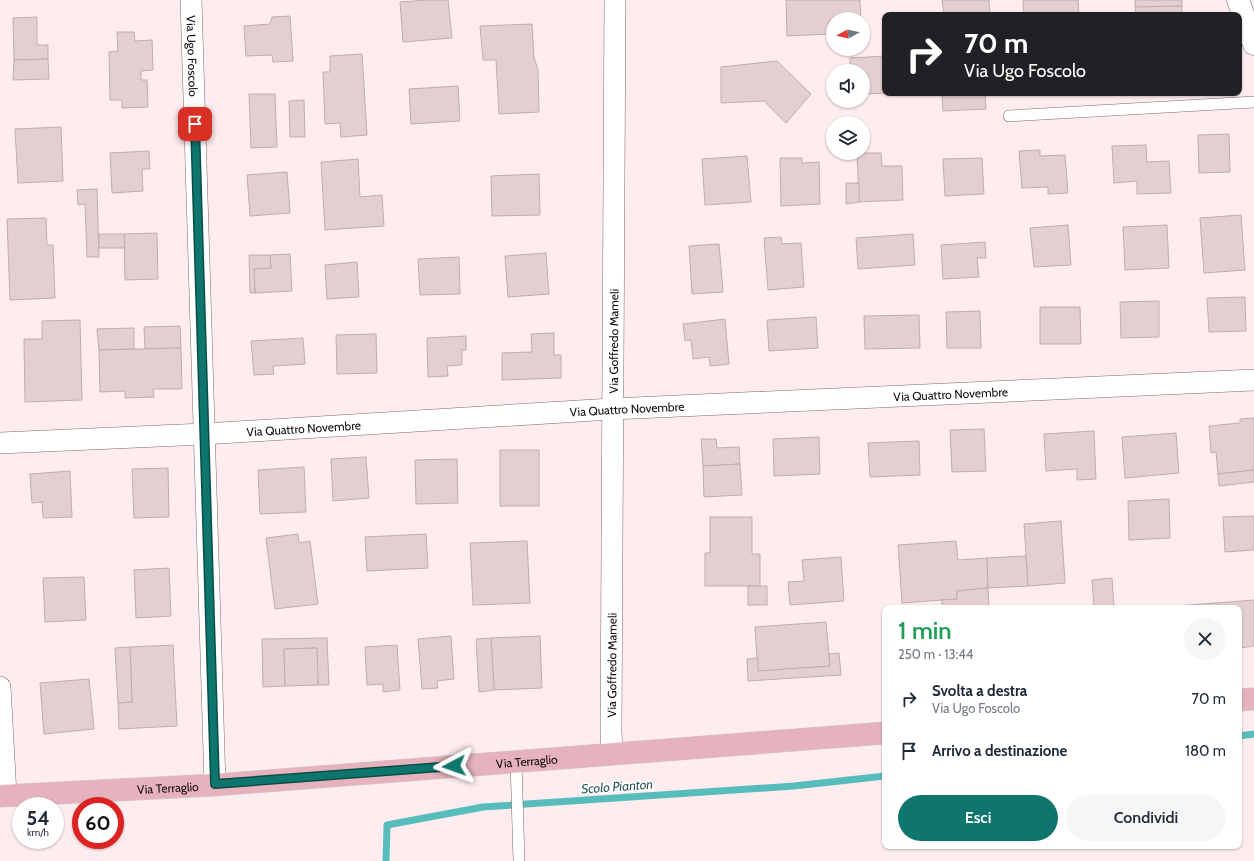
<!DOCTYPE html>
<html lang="it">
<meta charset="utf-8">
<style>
:root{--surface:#fff;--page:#f6f6f7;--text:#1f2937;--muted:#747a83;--accent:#0f766e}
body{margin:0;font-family:Cabin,sans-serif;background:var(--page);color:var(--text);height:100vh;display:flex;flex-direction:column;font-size:15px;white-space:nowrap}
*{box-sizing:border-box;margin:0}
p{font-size:13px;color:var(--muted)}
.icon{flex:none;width:22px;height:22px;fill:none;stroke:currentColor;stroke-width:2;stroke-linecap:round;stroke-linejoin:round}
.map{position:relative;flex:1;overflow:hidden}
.drawer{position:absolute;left:882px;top:605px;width:360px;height:244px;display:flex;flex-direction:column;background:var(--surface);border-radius:8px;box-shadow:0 1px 3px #0004}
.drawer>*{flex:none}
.banner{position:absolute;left:882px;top:12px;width:360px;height:84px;border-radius:8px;box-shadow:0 1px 3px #0004;background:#202124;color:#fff;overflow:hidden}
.needle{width:26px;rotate:262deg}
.buttons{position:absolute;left:826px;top:12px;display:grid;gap:8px}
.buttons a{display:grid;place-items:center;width:44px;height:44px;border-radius:50%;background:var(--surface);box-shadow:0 1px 3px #0004;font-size:20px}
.speed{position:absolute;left:12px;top:797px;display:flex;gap:8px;font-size:20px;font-weight:700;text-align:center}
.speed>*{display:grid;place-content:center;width:52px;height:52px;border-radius:50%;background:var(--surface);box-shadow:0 1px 3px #0004;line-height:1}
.speed small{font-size:10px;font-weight:400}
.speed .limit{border:6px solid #d22;background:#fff;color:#111}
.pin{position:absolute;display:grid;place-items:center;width:34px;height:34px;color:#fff;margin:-17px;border-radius:8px;box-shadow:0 2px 6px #0006}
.me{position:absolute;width:44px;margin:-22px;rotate:266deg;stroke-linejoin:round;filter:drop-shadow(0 0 3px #0008)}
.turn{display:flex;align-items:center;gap:14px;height:84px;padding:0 16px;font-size:18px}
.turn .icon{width:52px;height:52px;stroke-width:2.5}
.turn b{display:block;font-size:28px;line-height:34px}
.round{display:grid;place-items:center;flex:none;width:42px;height:42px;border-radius:21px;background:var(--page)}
.headline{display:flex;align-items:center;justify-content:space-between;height:68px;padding:0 16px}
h1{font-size:24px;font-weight:600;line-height:30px;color:#1e9e55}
.button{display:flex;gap:8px;margin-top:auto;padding:8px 16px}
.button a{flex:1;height:46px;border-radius:24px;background:var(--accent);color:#fff;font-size:16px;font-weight:600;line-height:46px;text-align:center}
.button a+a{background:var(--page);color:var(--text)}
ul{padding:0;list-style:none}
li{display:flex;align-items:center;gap:12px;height:52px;padding:0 16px}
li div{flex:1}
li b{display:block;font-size:15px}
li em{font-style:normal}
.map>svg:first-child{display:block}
</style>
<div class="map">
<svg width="1254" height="861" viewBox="0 0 1254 861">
<rect width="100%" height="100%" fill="#feecef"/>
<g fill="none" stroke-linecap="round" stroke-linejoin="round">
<g stroke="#56bdbc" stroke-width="7">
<path d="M 1239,736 L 1254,734"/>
<path d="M 386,861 L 387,825 L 483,807 L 794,786 L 885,776"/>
</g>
</g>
<g fill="#e4ced1" stroke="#c1acaf">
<path d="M 427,0 L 448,0 L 452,38 L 403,42 L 400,2 Z"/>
<path d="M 786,0 L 860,0 L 861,19 L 833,19 L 833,21 L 828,21 L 829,34 L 787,36 Z"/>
<path d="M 942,0 L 989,0 L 990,15 L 944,15 Z"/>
<path d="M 1023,0 L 1078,0 L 1079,14 L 1024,15 Z"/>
<path d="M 1135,0 L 1182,0 L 1182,6 L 1135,7 Z"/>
<path d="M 1182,6 L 1182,15 L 1136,15 L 1135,7 Z"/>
<path d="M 290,16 L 293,61 L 273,62 L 272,55 L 246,56 L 244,26 L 270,24 L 272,17 Z"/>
<path d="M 37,17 L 37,45 L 48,45 L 48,59 L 14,60 L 13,18 Z"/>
<path d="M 532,24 L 534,57 L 538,70 L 539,112 L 499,114 L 496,60 L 483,60 L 480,26 Z"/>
<path d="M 117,32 L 134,32 L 135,41 L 152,40 L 153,70 L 141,71 L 141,80 L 147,80 L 148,107 L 122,108 L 122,100 L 110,100 L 109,52 L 118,51 Z"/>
<path d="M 362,54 L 367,135 L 341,137 L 340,123 L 325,124 L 323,72 L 330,72 L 330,56 Z"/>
<path d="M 885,56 L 885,93 L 889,93 L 863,94 L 863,71 L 850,71 L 850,58 Z"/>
<path d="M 48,59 L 49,79 L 13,80 L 14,60 Z"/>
<path d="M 777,61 L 811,94 L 786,123 L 764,101 L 721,103 L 721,67 Z"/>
<path d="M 458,86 L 460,121 L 411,124 L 409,89 Z"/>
<path d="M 942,93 L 985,93 L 986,109 L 943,111 Z"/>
<path d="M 249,94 L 275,94 L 277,147 L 251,148 Z"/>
<path d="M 304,100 L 305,137 L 290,137 L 289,101 Z"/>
<path d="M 61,127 L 63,181 L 18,183 L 15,129 Z"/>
<path d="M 1229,134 L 1230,172 L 1199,173 L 1198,135 Z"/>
<path d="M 1146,145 L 1147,162 L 1169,161 L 1171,193 L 1137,194 L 1137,181 L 1114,183 L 1112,146 Z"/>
<path d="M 1040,150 L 1040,156 L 1065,155 L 1068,193 L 1048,194 L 1048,187 L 1022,188 L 1019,151 Z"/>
<path d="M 149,151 L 150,169 L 142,169 L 143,191 L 112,193 L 110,153 Z"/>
<path d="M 857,153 L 881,153 L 882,166 L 902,166 L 903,200 L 859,202 Z"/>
<path d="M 747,156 L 751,202 L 705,205 L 702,159 Z"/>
<path d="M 780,158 L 802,158 L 802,163 L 819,162 L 820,204 L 781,206 Z"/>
<path d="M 982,158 L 984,194 L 945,196 L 943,159 Z"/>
<path d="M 358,159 L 360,197 L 382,195 L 384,226 L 325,230 L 321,162 Z"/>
<path d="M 287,172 L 290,213 L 250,216 L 247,175 Z"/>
<path d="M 539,174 L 540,215 L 492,216 L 491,176 Z"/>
<path d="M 846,183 L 859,183 L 859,202 L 846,204 Z"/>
<path d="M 97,189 L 99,257 L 87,257 L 85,204 L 78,205 L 77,190 Z"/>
<path d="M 1241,215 L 1245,270 L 1204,273 L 1200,218 Z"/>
<path d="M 46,218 L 47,245 L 53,245 L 55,298 L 10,300 L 7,219 Z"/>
<path d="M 1068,225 L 1071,265 L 1034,267 L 1030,228 Z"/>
<path d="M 1167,225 L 1169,268 L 1125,270 L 1123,227 Z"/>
<path d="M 157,233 L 158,279 L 125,280 L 124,234 Z"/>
<path d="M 99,234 L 124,234 L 125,248 L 99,248 Z"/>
<path d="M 913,234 L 915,265 L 858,269 L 856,238 Z"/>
<path d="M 781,237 L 782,244 L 801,243 L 804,287 L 768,290 L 764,238 Z"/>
<path d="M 985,242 L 986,258 L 977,258 L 979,277 L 943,279 L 941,245 Z"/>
<path d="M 719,244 L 723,292 L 692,294 L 689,246 Z"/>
<path d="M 546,253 L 549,294 L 508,297 L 505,256 Z"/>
<path d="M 290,254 L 292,291 L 255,293 L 254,269 L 271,268 L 270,255 Z"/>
<path d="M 249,255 L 270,255 L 271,268 L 254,269 L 255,293 L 250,293 Z"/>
<path d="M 459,257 L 460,294 L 420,295 L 418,259 Z"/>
<path d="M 357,262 L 359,297 L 327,299 L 325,265 Z"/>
<path d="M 1245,297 L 1246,331 L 1209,332 L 1207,298 Z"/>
<path d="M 1159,301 L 1159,337 L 1121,338 L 1120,302 Z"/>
<path d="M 1040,307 L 1080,307 L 1081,344 L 1040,344 Z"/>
<path d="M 980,311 L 981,348 L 947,348 L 946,312 Z"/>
<path d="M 919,315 L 920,348 L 865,349 L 864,316 Z"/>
<path d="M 816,317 L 818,348 L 769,351 L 767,320 Z"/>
<path d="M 725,319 L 729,364 L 710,366 L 709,357 L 693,359 L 691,340 L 685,341 L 683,324 Z"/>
<path d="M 80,320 L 82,400 L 25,402 L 24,339 L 42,339 L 42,321 Z"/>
<path d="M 180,326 L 181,348 L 145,349 L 144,327 Z"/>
<path d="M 134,328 L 134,349 L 99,350 L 97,329 Z"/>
<path d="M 554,333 L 554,355 L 561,355 L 561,378 L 502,380 L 502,353 L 532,352 L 531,334 Z"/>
<path d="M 376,334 L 377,373 L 337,374 L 336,335 Z"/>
<path d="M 466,336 L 466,350 L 462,350 L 462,365 L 447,366 L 448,376 L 428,377 L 427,338 Z"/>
<path d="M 303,338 L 305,364 L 273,366 L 274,374 L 254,375 L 251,341 Z"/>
<path d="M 181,348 L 182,389 L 153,389 L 154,397 L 125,398 L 125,391 L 100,392 L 99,350 Z"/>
<path d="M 1254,418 L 1254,470 L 1218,474 L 1216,452 L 1211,453 L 1209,426 L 1240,423 L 1240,419 Z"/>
<path d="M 984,429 L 986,471 L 952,472 L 950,430 Z"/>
<path d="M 1094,431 L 1096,479 L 1077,480 L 1077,469 L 1046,471 L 1044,434 Z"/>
<path d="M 1176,433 L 1179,473 L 1125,478 L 1122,437 Z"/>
<path d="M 819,437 L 820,474 L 774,476 L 773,439 Z"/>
<path d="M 701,439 L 716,439 L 717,448 L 739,447 L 740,464 L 703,466 Z"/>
<path d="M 919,441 L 920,475 L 870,477 L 868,443 Z"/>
<rect x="500" y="450" width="39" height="56"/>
<path d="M 366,457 L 369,498 L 333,501 L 331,459 Z"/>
<path d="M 457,459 L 458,503 L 416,504 L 415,460 Z"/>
<path d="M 740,464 L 742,495 L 704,497 L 703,466 Z"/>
<path d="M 304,467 L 306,512 L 260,514 L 258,470 Z"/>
<path d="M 168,468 L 169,517 L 134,518 L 132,469 Z"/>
<path d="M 1254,470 L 1254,482 L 1219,486 L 1218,474 Z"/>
<path d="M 70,471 L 72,517 L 43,518 L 42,502 L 32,503 L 30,474 Z"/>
<path d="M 1169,499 L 1170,538 L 1129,540 L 1128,501 Z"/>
<path d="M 1254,516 L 1254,550 L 1225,552 L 1223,517 Z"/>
<path d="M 710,517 L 752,517 L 752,554 L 760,554 L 760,586 L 705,586 L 705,553 L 710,553 Z"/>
<path d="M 1061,521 L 1065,583 L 1028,586 L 1024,524 Z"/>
<path d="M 298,534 L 299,543 L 310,541 L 318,604 L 275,609 L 266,538 Z"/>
<path d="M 426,534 L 428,568 L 367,571 L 365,537 Z"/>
<path d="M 527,541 L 530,603 L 473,605 L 470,543 Z"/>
<path d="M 956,541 L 958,560 L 987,558 L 988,588 L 957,591 L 957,599 L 902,603 L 898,545 Z"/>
<path d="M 1026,556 L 1028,586 L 988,588 L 987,558 Z"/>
<path d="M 841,557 L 844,601 L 790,605 L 788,582 L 804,581 L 802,560 Z"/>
<path d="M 169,568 L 171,616 L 136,618 L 134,570 Z"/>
<path d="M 84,577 L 86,620 L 45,622 L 43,578 Z"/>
<path d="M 1112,578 L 1114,608 L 1094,608 L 1092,580 Z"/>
<rect x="748" y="586" width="19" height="19"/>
<path d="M 988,588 L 989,608 L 942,608 L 942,600 L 957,599 L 957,591 Z"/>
<path d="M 1254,600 L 1254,646 L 1239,648 L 1239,608 L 1151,608 Z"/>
<path d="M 826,622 L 830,666 L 758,671 L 755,627 Z"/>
<path d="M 451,636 L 454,679 L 437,681 L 438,688 L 422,689 L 418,639 Z"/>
<path d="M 540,636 L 542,688 L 494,690 L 491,638 Z"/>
<path d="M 327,638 L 329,685 L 318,685 L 317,648 L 284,649 L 285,686 L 263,687 L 262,639 Z"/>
<path d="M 491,638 L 494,690 L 479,692 L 476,639 Z"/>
<path d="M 173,645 L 177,726 L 119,729 L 118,703 L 132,702 L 130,647 Z"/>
<path d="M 397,645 L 400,690 L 383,692 L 383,684 L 367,685 L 365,647 Z"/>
<path d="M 130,647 L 132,702 L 118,703 L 115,648 Z"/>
<path d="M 317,648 L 318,685 L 285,686 L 284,649 Z"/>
<path d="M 839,653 L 841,675 L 748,681 L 747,659 L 758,658 L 758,671 L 830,666 L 829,654 Z"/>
<path d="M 89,679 L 94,729 L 44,734 L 40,683 Z"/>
</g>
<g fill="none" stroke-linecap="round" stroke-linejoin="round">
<defs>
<g id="service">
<path d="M 1009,116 L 1254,102"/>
<path d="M 516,761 L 519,861"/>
</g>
<g id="minor">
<path id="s1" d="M 191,0 L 215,785"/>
<path id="s2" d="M 0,443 L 204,434 L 612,409 L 1254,380"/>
<path d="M 0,687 L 6,795"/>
<path id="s3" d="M 612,754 L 611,730 L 615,0"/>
</g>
<path id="tertiary" d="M 1238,0 L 1254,44"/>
<g id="primary">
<path d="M 1239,700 L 1254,699"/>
<path id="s4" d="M 0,796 L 215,785 L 885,733"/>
</g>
</defs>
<use href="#service" stroke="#7c696c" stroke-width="12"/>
<use href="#minor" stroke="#7c696c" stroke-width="22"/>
<use href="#tertiary" stroke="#7c696c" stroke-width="23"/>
<use href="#primary" stroke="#cfcece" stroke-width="23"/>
<use href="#service" stroke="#fff" stroke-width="11"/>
<use href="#minor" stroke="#fff" stroke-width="21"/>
<use href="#tertiary" stroke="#fff" stroke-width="22"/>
<use href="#primary" stroke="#e5b2bd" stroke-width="22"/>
</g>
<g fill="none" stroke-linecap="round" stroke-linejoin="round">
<defs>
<path id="route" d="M 195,124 L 215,784 L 454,766"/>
</defs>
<use href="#route" stroke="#0a4d48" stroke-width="10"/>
<use href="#route" stroke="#0f766e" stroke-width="7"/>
</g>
<g text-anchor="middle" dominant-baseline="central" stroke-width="3.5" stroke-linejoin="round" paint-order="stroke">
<g font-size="12" fill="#110a0b" stroke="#fff">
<text stroke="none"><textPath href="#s1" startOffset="56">Via Ugo Foscolo</textPath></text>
<text stroke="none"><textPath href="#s3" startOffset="413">Via Goffredo Mameli</textPath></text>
<text stroke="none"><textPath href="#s2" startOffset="952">Via Quattro Novembre</textPath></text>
<text stroke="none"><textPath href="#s2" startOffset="628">Via Quattro Novembre</textPath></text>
<text stroke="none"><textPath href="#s2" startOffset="304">Via Quattro Novembre</textPath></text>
<text stroke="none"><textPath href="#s3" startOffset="89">Via Goffredo Mameli</textPath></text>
<text stroke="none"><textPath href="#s4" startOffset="528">Via Terraglio</textPath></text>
<text stroke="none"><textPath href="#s4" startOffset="168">Via Terraglio</textPath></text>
</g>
<g font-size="13" font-style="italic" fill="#295756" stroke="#fff">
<text transform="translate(617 786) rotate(-4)">Scolo Pianton</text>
</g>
</g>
</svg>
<div class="buttons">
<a><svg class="needle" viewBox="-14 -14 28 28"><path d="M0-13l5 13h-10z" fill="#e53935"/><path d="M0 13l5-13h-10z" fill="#747a83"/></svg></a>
<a><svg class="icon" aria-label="sound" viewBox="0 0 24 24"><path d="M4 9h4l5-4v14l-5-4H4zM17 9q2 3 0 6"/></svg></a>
<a><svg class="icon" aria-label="layers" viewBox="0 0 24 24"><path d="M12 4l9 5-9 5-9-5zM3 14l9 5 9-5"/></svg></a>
</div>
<div class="speed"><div>54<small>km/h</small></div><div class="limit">60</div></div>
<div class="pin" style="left:195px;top:124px;background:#d93025"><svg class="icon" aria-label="arrive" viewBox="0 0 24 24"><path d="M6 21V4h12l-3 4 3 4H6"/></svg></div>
<svg class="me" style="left:454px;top:766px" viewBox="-20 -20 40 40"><path d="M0-17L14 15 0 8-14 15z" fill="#0f766e" stroke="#fff" stroke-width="4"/></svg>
<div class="banner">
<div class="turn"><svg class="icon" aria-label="right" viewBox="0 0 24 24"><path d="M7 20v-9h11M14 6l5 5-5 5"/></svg><div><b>70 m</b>Via Ugo Foscolo</div></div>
</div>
<section class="drawer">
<div class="headline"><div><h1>1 min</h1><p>250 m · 13:44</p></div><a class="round"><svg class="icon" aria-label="close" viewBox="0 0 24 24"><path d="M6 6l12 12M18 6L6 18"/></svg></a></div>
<ul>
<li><svg class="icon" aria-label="right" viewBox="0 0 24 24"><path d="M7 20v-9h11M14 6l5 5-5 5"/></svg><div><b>Svolta a destra</b><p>Via Ugo Foscolo</p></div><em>70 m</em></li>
<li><svg class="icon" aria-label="arrive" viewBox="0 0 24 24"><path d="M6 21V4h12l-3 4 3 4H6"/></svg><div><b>Arrivo a destinazione</b></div><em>180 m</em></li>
</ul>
<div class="button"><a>Esci</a><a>Condividi</a></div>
</section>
</div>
